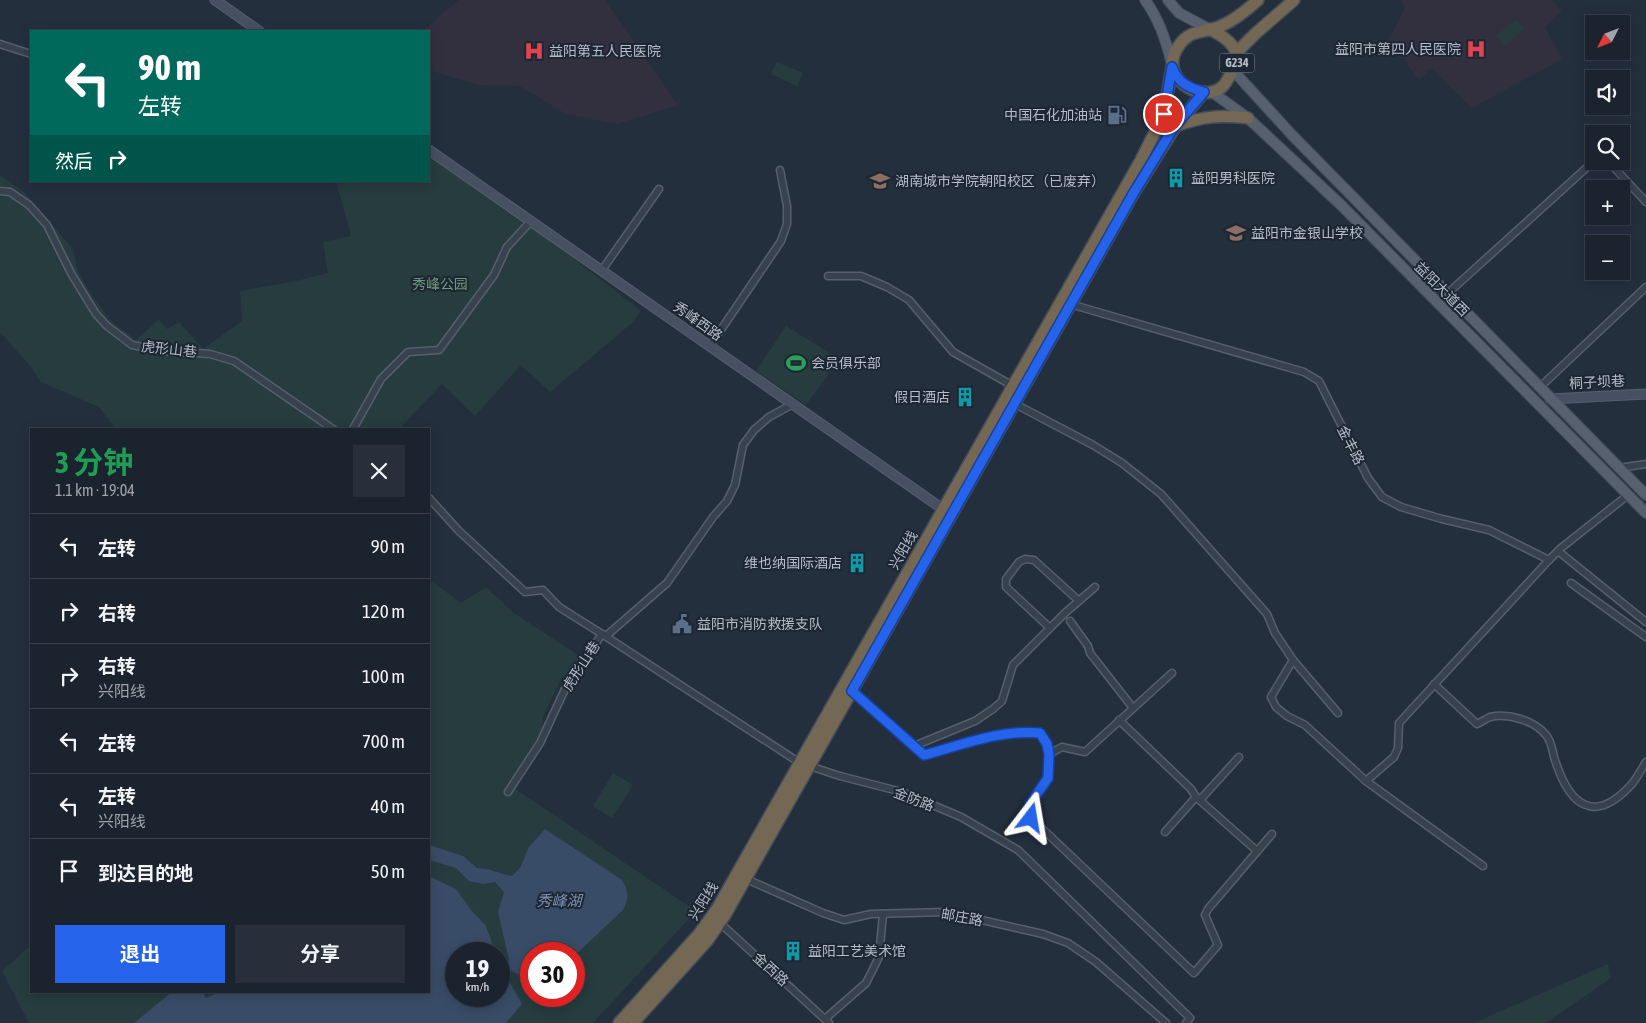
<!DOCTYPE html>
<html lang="zh">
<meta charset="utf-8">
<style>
:root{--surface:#1b232e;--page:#282f3a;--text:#f1f3f6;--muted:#a0a4aa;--line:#39404a;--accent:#2563eb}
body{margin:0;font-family:"Asap Condensed","Noto Sans SC",sans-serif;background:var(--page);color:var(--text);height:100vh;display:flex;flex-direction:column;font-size:19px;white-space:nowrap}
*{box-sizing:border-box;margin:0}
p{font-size:16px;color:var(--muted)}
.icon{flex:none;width:28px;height:28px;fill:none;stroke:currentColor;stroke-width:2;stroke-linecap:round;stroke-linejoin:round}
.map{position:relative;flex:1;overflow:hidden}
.sheet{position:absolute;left:30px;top:428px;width:400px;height:565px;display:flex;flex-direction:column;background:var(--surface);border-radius:0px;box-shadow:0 2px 12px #0003,0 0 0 1px var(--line)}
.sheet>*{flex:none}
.hud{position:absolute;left:30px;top:30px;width:400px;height:152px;border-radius:0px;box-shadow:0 2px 12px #0003,0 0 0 1px var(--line);background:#00695c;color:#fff;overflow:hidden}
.needle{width:32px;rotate:228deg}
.tools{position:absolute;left:1585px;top:15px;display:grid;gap:10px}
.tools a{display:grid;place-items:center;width:45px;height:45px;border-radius:0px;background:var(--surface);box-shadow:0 2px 12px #0003,0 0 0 1px var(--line);font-size:25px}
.speed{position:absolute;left:445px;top:942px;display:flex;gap:10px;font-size:25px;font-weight:700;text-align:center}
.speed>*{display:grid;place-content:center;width:65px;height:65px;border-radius:50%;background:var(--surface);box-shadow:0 2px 12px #0003,0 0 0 1px var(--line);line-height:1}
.speed small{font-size:12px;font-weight:400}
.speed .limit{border:8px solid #d22;background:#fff;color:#111}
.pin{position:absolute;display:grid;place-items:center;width:42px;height:42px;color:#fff;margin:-21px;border:2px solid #fff;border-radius:50%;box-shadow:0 1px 5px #0007}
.me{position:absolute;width:55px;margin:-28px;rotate:14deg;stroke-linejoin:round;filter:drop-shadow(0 0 4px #0008)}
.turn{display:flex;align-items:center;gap:18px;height:105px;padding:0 25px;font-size:22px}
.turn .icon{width:65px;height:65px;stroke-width:2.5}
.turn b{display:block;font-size:35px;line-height:42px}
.then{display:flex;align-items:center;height:48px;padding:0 25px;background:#0003;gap:10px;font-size:19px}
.round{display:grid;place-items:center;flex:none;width:52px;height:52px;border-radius:0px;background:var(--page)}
.head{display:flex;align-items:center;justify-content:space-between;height:85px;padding:0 25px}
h1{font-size:30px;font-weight:700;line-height:38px;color:#1e9e55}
.button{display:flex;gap:10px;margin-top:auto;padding:10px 25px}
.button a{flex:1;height:58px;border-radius:0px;background:var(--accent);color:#fff;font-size:20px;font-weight:700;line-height:58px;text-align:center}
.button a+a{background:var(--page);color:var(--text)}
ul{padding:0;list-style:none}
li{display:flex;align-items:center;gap:15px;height:65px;padding:0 25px;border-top:1px solid var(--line)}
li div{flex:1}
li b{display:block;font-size:19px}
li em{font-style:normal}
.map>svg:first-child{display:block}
</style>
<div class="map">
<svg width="1646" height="1023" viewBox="0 0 1646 1023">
<rect width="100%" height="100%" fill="#242f3e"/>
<g fill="#32303f">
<path d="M 459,0 L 605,0 L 678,105 L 617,124 L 566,114 L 520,86 L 478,85 L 432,71 L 429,75 L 429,31 L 422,31 Z"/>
<path d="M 1400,0 L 1551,0 L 1562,10 L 1545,27 L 1562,59 L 1472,108 L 1431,68 L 1419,80 L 1389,39 L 1405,8 Z"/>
</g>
<g fill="#263c3f" fill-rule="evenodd">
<path d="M 1516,19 L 1525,29 L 1505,46 L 1496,36 Z"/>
<path d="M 777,62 L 803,73 L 797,86 L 771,74 Z"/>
<path d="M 429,153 L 526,221 L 641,311 L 632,323 L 550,392 L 521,365 L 475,416 L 442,384 L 399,429 L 116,429 L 99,407 L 41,382 L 31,367 L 0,332 L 0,175 L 25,193 L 73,249 L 78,271 L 88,290 L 111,321 L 136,340 L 159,319 L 167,329 L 179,322 L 203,349 L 242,321 L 240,291 L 296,281 L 328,273 L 323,242 L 351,236 L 336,181 L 429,181 Z"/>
<path d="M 786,326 L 833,355 L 827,376 L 806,405 L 756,371 Z"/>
<path d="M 429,579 L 461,603 L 486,587 L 511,611 L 581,657 L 572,670 L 561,679 L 543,717 L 543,732 L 508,784 L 696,911 L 593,1023 L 29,1023 L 2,971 L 31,945 L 31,991 L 429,991 ZM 456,954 L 499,954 L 499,996 L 456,996 ZM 531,954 L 574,954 L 574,996 L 531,996 Z"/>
<path d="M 613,773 L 633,785 L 612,818 L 593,806 Z"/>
<path d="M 1608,964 L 1611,978 L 1546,1023 L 1474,1023 Z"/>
</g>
<path fill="#394c67" d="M 545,829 L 622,880 C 629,892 629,898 623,910 L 574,956 L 574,954 L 531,954 L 531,987 L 520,975 L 511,971 L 505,974 L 522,1004 L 506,1023 L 134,1023 L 173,991 L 202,991 L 206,998 L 215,994 L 216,991 L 429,991 L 429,876 L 456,889 L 470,909 L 486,926 L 496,954 L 456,954 L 456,996 L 499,996 L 499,964 L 500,967 L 507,964 L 509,960 L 498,912 L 504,892 L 495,882 L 483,884 L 469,881 L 456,868 L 429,860 L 429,845 L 463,856 L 477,868 C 489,868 500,874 512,876 L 520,868 L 529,847 Z"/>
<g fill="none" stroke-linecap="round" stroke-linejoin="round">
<defs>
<g id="street">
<path d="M 0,44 L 31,54"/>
<path d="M 1608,161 L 1646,202"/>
<path d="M 0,191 L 10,192 L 29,205 L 47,225 L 72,275 L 96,314 L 107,326 L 132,345 L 163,351 L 210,354 L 234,361 L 333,429"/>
<path d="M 602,270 L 659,189"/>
<path d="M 828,276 L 861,276 L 887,287 L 909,300 L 953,352 L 1013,386"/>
<path d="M 1447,294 L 1594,161"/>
<path d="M 1070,304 L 1304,372 L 1319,381 L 1368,478 L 1382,497 L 1401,507 L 1442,519 L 1489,530 L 1549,560 L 1561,548 L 1628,495"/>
<path d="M 710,346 L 781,241 L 787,224 L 787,206 L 780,170"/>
<path d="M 1539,388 L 1646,287"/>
<path d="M 1015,404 L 1093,445 L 1122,463 L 1161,494 L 1267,614 L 1275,633 L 1293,660 L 1271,697 L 1276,707 L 1287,716 L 1305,725 L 1366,781 L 1483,866"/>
<path d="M 353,429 L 381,379 L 408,352 L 439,350 L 494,275 L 507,247 L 531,221"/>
<path d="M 1619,468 L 1646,464"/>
<path d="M 429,498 L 459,531 L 525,592 L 543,590 L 559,607 L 602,634 L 566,687 L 540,743 L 508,792"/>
<path d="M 1558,551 L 1646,622"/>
<path d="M 1571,583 L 1646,637"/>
<path d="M 1070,621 L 1088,646 L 1090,653 L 1133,708"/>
<path d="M 1050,628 L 1006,587 L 1006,579 L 1019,562 L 1025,559 L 1034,560 L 1079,601"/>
<path d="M 602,634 L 800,763 L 840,776 L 902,792 L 961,817 L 1018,850 L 1190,1018 L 1186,1023"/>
<path d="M 606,636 L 667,583 L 713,517 L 727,501 L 735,485 L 743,445 L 754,430 L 769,417 L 793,404"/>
<path d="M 1293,660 L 1338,713"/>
<path d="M 1434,684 L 1477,724 C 1481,722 1486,719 1490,717 C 1508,713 1534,720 1546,735 C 1553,743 1552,754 1556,763 C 1571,808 1596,823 1631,785 C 1637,778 1641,770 1646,762"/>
<path d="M 852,691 L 924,755 C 961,745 1002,728 1040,733 L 1047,745 L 1049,754 L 1048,778 L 1030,805 L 1031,818 L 1194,973 L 1218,945 L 1205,915 L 1208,909 L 1272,834"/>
<path d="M 1119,720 L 1191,789 L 1196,797 L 1257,851"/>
<path d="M 914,746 L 975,721 L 993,709 L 1002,701 L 1013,665 L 1065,613 L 1095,587"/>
<path d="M 1049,754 L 1062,747 L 1085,752 L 1172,673"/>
<path d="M 1366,781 L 1394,757 L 1398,748 L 1399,723 L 1549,560"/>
<path d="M 1200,800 L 1239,757"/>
<path d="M 1165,832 L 1196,797"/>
<path d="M 744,878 L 823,913 L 844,920 L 871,914 L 947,912 L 1043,934 L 1068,943 L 1096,962 L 1166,1023"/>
<path d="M 719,922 L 829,1023"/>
<path d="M 825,1019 L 866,983 L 879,957 L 883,914"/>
</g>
<g id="secondary">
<path d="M 215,0 L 259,31"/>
<path d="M 429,150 L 947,512"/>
<path d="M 1550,399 L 1646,394"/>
</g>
<g id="primary">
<path d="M 1145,0 C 1159,19 1167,43 1172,65"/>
<path d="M 1168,0 L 1179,13 L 1209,29"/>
<path d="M 1235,69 L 1239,77 L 1292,135 L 1646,495"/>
<path d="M 1212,92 L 1248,118 L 1341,205 L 1646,513"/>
</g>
<g id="highway">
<path d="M 1209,29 C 1228,38 1247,52 1231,74 C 1228,78 1226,84 1222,87 C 1200,105 1158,77 1178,47 C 1190,28 1203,34 1221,26 C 1235,20 1247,10 1258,0"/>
<path d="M 1236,53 L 1256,33 L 1294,0"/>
<path d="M 1176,126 C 1204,116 1219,115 1248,118"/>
<path d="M 619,1023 L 699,934 L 717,909 L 1141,160 L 1164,114 L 1172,67"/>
<path d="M 633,1023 L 707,941 L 725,915 L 1133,194 L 1175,127 L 1204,92"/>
</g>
</defs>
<use href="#street" stroke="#565f6c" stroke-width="9"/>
<use href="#secondary" stroke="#565f6c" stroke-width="11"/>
<use href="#primary" stroke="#414a57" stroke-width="12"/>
<use href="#highway" stroke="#434c59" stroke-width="14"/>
<use href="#street" stroke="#38414e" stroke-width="6"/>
<use href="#secondary" stroke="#465061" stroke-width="9"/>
<use href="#primary" stroke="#56606e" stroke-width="10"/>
<use href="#highway" stroke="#746855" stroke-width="11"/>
</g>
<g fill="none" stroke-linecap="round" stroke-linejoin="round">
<defs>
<path id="route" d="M 1031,818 L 1030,804 L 1048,778 L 1049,754 L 1047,744 L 1040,733 C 1002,729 961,745 924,755 L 852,691 L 1133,194 L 1174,127 L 1204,92 C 1189,88 1178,83 1172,67 L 1164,114"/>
</defs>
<use href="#route" stroke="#184099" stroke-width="12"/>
<use href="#route" stroke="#2563eb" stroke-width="9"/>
</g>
<defs>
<symbol id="hospital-bare" viewBox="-9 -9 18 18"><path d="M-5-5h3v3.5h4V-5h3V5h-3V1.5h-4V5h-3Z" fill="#e0444e" stroke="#1d2633" stroke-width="2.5" paint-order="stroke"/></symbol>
<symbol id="fuel-bare" viewBox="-9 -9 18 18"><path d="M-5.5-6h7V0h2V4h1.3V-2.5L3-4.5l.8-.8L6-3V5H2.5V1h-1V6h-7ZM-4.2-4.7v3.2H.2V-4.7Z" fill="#5c6f8a" stroke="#1d2633" stroke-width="2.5" paint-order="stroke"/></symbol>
<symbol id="building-bare" viewBox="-9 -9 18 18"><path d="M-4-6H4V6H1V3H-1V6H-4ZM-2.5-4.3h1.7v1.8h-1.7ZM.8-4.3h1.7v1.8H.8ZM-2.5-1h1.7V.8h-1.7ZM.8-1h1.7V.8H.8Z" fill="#0f9aa8" stroke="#1d2633" stroke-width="2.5" paint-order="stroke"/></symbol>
<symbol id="school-bare" viewBox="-9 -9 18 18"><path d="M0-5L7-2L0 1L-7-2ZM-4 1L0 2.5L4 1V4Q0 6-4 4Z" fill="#8d6e63" stroke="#1d2633" stroke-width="2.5" paint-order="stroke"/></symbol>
<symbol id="stadium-bare" viewBox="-9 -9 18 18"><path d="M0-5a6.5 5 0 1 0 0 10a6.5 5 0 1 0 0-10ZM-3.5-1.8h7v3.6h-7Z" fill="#2e9e5b" stroke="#1d2633" stroke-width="2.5" paint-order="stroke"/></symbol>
<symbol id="civic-bare" viewBox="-9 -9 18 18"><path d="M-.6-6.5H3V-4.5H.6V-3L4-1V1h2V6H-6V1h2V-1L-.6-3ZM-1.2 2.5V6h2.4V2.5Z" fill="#5c6f8a" stroke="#1d2633" stroke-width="2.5" paint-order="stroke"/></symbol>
</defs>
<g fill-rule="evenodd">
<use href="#hospital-bare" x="1462" y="35" width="28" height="28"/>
<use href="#hospital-bare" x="520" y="37" width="28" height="28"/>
<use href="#fuel-bare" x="1103" y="101" width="28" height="28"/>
<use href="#building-bare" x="1162" y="164" width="28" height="28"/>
<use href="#school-bare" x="866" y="167" width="28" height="28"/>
<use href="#school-bare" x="1222" y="219" width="28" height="28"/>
<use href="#stadium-bare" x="782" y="349" width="28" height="28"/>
<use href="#building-bare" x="951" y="383" width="28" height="28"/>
<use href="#building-bare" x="843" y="549" width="28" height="28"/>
<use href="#civic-bare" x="668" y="610" width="28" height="28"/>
<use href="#building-bare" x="779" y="937" width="28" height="28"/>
</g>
<g text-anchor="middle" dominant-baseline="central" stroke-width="4" stroke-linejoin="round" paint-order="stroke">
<rect fill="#1d2633" stroke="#878f9c" stroke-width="1" x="1219.5" y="53.5" width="35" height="19" rx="4"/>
<g font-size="12" font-weight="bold" fill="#b4bcc9">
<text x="1237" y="63">G234</text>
</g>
<g font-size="14" fill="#b4bcc9" stroke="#1d2633" text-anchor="start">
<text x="1461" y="49" text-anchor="end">益阳市第四人民医院</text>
<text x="549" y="51">益阳第五人民医院</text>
<text x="1102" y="115" text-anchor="end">中国石化加油站</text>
<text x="1191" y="178">益阳男科医院</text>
<text x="895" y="181">湖南城市学院朝阳校区（已废弃）</text>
<text x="1251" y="233">益阳市金银山学校</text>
<text x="811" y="363">会员俱乐部</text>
<text x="950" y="397" text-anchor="end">假日酒店</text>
<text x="842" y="563" text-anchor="end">维也纳国际酒店</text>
<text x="697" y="624">益阳市消防救援支队</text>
<text x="808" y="951">益阳工艺美术馆</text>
</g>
<g font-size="14" fill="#6b9a76" stroke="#1d2633">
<text x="440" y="284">秀峰公园</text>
</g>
<g font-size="14" fill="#b4bcc9" stroke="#1d2633">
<text transform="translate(1442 289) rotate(45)">益阳大道西</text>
<text transform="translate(698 321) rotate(35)">秀峰西路</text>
<text transform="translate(169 349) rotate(6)">虎形山巷</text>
<text transform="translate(1597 382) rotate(-3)">桐子坝巷</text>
<text transform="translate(1351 445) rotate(63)">金丰路</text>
<text transform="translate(903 550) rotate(-60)">兴阳线</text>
<text transform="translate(581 666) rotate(-57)">虎形山巷</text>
<text transform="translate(914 799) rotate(21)">金防路</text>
<text transform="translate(703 901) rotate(-58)">兴阳线</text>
<text transform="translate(962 917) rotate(10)">邮庄路</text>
<text transform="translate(771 969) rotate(42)">金西路</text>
</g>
<g font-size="15" font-style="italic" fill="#7c92b1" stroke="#1d2633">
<text x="559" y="900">秀峰湖</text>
</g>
</g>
</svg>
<div class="tools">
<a><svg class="needle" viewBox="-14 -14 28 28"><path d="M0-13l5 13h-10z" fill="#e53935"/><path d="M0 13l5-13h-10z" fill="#a0a4aa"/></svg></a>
<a><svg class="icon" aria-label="sound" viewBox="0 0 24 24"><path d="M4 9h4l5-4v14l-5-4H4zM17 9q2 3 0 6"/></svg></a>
<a><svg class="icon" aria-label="search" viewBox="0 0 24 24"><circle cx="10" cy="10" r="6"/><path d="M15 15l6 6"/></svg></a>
<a>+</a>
<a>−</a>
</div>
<div class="speed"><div>19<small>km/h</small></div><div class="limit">30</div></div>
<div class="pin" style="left:1164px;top:114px;background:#d93025"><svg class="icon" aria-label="arrive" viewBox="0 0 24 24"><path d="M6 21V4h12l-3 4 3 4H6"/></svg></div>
<svg class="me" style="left:1031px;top:818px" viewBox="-20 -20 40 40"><path d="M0-17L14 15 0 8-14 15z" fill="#2563eb" stroke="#fff" stroke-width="4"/></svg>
<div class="hud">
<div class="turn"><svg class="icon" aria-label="left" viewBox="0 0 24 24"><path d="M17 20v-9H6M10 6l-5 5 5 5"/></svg><div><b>90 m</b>左转</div></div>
<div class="then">然后<svg class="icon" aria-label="right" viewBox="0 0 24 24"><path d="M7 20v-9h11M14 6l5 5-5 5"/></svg></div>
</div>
<section class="sheet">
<div class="head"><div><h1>3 分钟</h1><p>1.1 km · 19:04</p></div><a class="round"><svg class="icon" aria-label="close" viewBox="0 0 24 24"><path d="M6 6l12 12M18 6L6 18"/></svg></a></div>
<ul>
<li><svg class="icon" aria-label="left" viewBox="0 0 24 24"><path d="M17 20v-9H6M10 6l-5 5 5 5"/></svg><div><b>左转</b></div><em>90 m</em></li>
<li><svg class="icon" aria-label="right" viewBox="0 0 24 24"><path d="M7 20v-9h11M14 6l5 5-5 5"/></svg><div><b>右转</b></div><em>120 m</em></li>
<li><svg class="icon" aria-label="right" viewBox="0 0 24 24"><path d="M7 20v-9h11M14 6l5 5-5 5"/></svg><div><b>右转</b><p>兴阳线</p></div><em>100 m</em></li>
<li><svg class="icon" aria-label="left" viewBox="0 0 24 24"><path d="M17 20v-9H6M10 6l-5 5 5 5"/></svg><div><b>左转</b></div><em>700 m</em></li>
<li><svg class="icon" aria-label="left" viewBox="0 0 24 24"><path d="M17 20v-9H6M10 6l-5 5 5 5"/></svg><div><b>左转</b><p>兴阳线</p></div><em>40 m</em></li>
<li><svg class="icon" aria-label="arrive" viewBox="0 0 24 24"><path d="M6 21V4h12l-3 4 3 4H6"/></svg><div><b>到达目的地</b></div><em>50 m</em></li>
</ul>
<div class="button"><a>退出</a><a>分享</a></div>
</section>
</div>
